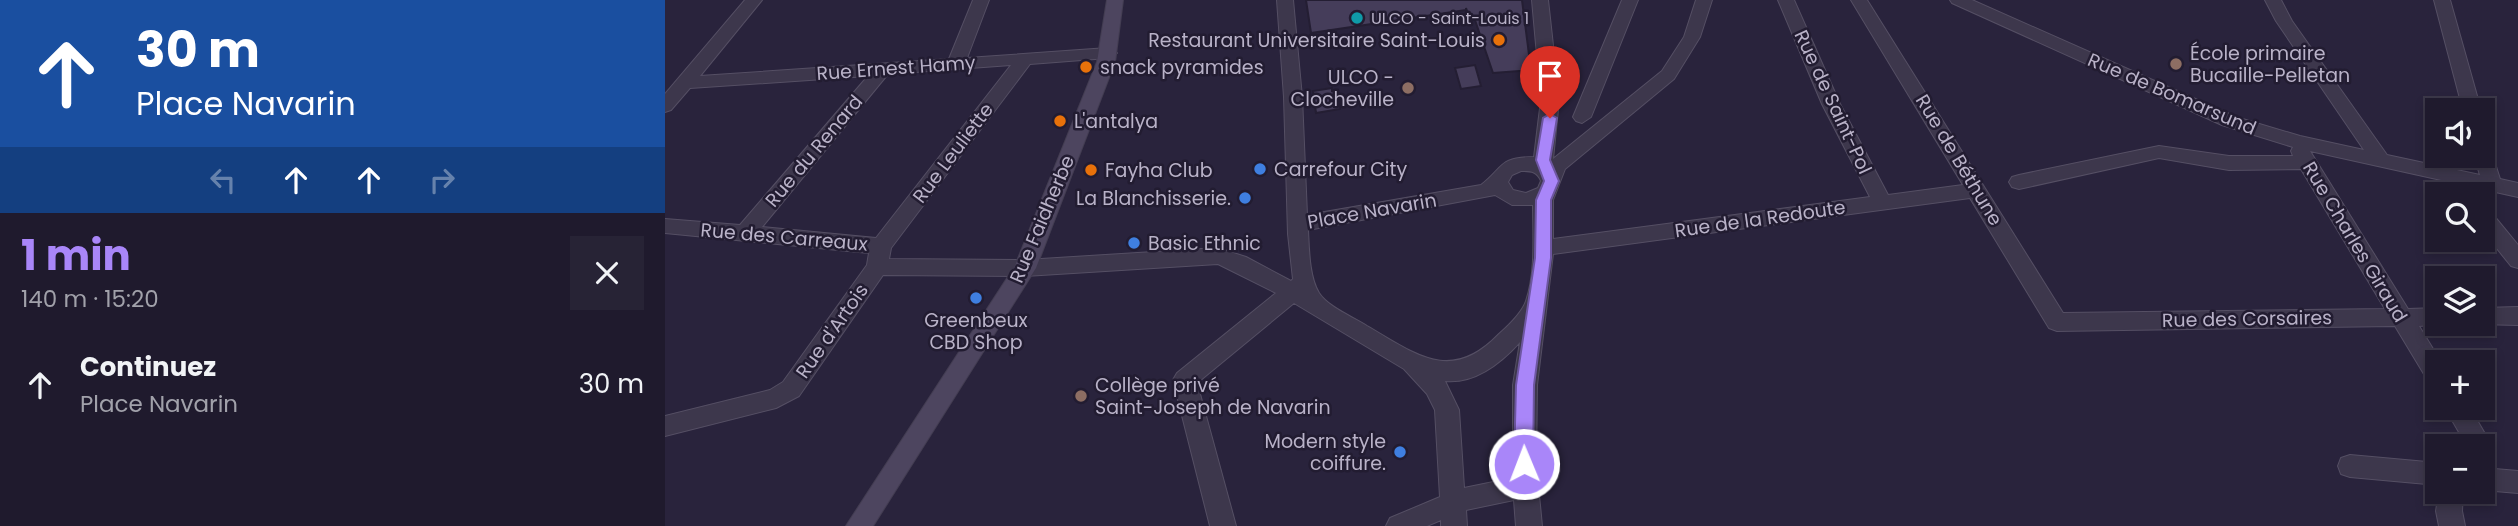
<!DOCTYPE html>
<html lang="fr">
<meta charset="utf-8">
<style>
:root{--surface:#1f1a2d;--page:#272335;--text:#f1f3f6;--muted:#a1a1aa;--line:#3c3849;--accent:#a986f9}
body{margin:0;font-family:Poppins,sans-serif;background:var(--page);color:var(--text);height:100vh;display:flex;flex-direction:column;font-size:26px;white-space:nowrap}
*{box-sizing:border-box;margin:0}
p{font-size:23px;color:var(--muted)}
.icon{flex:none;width:38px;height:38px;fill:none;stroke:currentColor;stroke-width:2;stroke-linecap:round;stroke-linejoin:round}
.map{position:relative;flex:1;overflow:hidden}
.details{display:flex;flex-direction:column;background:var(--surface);width:665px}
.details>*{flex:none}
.top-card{background:#1a4fa0;color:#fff;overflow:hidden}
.fabs{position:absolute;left:1760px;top:98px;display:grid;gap:14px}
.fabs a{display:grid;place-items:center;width:70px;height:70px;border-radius:0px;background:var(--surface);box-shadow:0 4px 10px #0003,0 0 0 2px var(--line);font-size:35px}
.pin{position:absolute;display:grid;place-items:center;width:60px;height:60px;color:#fff;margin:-72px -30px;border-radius:50% 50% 50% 0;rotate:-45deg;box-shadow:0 0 7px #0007}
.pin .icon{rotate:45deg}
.me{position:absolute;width:77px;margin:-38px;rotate:359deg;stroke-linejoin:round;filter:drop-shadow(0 0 5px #0008)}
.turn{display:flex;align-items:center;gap:24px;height:147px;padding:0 21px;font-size:32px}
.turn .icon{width:91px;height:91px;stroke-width:2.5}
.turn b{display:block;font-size:49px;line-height:60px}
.lanes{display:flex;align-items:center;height:66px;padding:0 21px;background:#0003;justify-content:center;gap:35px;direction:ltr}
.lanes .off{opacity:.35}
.round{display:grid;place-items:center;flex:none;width:74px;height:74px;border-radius:0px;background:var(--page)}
.head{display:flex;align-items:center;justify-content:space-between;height:119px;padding:0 21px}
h1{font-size:42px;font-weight:700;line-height:52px;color:var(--accent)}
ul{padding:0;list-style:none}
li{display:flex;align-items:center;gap:21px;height:105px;padding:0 21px}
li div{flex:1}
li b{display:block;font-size:26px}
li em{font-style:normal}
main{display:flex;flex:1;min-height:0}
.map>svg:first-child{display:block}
</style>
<main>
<section class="details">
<div class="top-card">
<div class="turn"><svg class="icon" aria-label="ahead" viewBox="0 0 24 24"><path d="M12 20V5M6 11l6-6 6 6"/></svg><div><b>30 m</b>Place Navarin</div></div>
<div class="lanes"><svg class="icon off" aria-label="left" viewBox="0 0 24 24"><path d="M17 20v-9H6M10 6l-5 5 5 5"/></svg><svg class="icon" aria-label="ahead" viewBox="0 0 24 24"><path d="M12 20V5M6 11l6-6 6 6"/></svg><svg class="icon" aria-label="ahead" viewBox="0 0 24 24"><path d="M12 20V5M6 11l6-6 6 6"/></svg><svg class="icon off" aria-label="right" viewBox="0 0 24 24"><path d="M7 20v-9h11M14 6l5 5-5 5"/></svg></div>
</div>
<div class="head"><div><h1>1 min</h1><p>140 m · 15:20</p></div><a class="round"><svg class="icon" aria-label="close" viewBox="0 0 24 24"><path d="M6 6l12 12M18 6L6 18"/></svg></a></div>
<ul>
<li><svg class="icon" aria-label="ahead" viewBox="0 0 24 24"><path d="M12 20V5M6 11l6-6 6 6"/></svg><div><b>Continuez</b><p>Place Navarin</p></div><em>30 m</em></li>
</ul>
</section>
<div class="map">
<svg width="1853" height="526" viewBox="0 0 1853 526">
<rect width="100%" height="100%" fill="#29233c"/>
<g fill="#453d5a" stroke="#241e33" stroke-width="2">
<path d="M 641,0 L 857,0 L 866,70 L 828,73 L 810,20 L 805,19 L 801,8 L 801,10 L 646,33 Z"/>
<path d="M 810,65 L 816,86 L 796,89 L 790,68 Z"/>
<path d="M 667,88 L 667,91 L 673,90 L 675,109 L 651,113 L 648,91 Z"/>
</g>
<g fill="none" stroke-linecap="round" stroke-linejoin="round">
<defs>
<g id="street">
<path d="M 80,0 L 97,0 L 35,76 L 284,59 L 308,0 L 324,0 L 302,58 L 443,48 L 452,53 L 443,58 L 365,64 L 226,248 L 224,259 L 360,260 L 553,248 L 581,257 L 626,281 L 628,279 L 623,234 L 619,97 L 612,0 L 628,0 L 637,97 L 642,215 L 816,185 C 839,167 834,157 869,157 L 876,100 L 867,0 L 883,0 L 894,100 L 888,159 L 997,71 L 1019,37 L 1031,0 L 1047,0 L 1035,37 L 1009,79 L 900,169 L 888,200 L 888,239 L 1205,197 L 1157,104 L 1113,0 L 1129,0 L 1175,104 L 1223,195 L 1298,185 L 1186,0 L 1202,0 L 1398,313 L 1720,309 L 1636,169 L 1564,170 L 1494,158 L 1354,189 L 1347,187 L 1344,182 L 1347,177 L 1354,175 L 1494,146 L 1564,156 L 1628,156 L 1626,151 L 1628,147 L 1557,125 L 1287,3 L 1285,0 L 1307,0 L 1571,117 L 1635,136 L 1699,150 L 1611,21 L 1600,0 L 1616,0 L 1627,21 L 1722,155 L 1815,175 L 1809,156 L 1818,156 L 1818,147 L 1825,148 L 1835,179 L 1853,183 L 1853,197 L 1645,151 L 1743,309 L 1773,308 L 1773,324 L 1779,324 L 1754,326 L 1776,362 L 1773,362 L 1773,386 L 1765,384 L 1730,326 L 1392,331 L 1384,328 L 1305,198 L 888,254 L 872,385 L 871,464 L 877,526 L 851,526 L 849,500 L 801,510 L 802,526 L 776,526 L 776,520 L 762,526 L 721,526 L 725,518 L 775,497 L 770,410 L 762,394 L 739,369 L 629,303 L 532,383 L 571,526 L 545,526 L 508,380 L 512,373 L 611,293 L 553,264 L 360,276 L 218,275 L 134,396 L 111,408 L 0,436 L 0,416 L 105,390 L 118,382 L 202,265 L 204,253 L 0,233 L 0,219 L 75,225 L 203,76 L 25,88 L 6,110 L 0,112 L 0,94 ZM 346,65 L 211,238 L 97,227 L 223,74 ZM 856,171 C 866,171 872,171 876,181 L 873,188 L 861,193 L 848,190 L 843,182 L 847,175 ZM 830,195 L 847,205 L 868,205 C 868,236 871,272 861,301 C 857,313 843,326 834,334 C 786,384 752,355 702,326 C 688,317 663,307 654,293 C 644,277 644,248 643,230 ZM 855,342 L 848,385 L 848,478 L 799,488 L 794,410 L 780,381 C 810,384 836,363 855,342 Z"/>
<path d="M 957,0 L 973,0 L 926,117 L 917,123 L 911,121 L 908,117 Z"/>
<path d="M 1769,0 L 1785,0 L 1816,110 L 1798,110 Z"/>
<path d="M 1818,209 L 1825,211 L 1853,245 L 1853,268 L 1846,266 L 1818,231 Z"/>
<path d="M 1853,307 L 1853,325 L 1812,324 L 1818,324 L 1818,308 Z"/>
<path d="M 1780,408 L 1805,408 L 1827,446 L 1824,453 L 1818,455 L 1818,446 L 1802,446 Z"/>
<path d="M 1685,455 L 1773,463 L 1773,485 L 1685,477 L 1676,474 L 1673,466 L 1676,458 Z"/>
<path d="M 1818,468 L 1853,471 L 1853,493 L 1818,490 Z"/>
<path d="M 1774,492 L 1798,492 L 1797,511 L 1800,526 L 1774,526 L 1771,511 Z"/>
</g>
<path id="secondary" d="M 442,0 L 458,0 L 450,62 L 371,268 L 208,526 L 181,526 L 350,266 L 432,62 Z"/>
</defs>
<use href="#street" stroke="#554f64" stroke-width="2"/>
<use href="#secondary" stroke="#433d52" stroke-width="2"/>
<use href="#street" fill="#3d374c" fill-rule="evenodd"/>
<use href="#secondary" fill="#4d455f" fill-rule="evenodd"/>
</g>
<path fill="#a986f9" stroke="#6e57a2" stroke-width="2" d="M 885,114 L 892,118 L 885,160 L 894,181 L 886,200 L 886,258 L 869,385 L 868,464 L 865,470 L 859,472 L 852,470 L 849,464 L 851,385 L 870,258 L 871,200 L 879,181 L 871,160 L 878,118 Z"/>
<circle fill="#0f9aa8" stroke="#221c31" stroke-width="2.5" cx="692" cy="18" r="7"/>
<g fill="#e8710a" stroke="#221c31" stroke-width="2.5">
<circle cx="834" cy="40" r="7"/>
<circle cx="421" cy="67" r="7"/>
<circle cx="395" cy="121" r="7"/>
<circle cx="426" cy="170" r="7"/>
</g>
<g fill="#8d6e63" stroke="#221c31" stroke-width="2.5">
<circle cx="1511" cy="64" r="7"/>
<circle cx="743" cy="88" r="7"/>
<circle cx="416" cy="396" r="7"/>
</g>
<g fill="#3f7fe0" stroke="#221c31" stroke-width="2.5">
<circle cx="595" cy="169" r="7"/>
<circle cx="580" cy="198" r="7"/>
<circle cx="469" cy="243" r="7"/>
<circle cx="311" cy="298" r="7"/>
<circle cx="735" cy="452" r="7"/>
</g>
<g text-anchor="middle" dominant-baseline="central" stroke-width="5" stroke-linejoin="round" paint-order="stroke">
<g font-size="16" fill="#b9b2c8" stroke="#221c31" text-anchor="start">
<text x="706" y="18">ULCO - Saint-Louis 1</text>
</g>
<g font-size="19" fill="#b9b2c8" stroke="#221c31" text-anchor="start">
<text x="820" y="40" text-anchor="end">Restaurant Universitaire Saint-Louis</text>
<text x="1525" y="53">École primaire<tspan x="1525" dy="22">Bucaille-Pelletan</tspan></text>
<text x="435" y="67">snack pyramides</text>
<text x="729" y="77" text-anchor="end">ULCO -<tspan x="729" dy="22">Clocheville</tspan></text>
<text x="409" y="121">L'antalya</text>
<text x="609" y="169">Carrefour City</text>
<text x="440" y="170">Fayha Club</text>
<text x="566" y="198" text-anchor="end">La Blanchisserie.</text>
<text x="483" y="243">Basic Ethnic</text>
<text x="311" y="320" text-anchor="middle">Greenbeux<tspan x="311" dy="22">CBD Shop</tspan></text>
<text x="430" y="385">Collège privé<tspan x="430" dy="22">Saint-Joseph de Navarin</tspan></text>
<text x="721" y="441" text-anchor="end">Modern style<tspan x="721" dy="22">coiffure.</tspan></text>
</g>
<g font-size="19" fill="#b9b2c8" stroke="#221c31">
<text transform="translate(231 68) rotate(-4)">Rue Ernest Hamy</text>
<text transform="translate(1507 94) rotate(23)">Rue de Bomarsund</text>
<text transform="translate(1168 102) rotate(65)">Rue de Saint-Pol</text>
<text transform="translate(149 151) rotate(-50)">Rue du Renard</text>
<text transform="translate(288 153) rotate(-53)">Rue Leuliette</text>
<text transform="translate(1294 160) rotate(59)">Rue de Béthune</text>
<text transform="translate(707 211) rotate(-10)">Place Navarin</text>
<text transform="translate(377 219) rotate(-67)">Rue Faidherbe</text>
<text transform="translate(1095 219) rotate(-8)">Rue de la Redoute</text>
<text transform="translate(119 237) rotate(5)">Rue des Carreaux</text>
<text transform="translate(1690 242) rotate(59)">Rue Charles Giraud</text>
<text transform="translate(1582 319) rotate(-1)">Rue des Corsaires</text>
<text transform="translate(167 331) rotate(-55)">Rue d'Artois</text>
</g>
</g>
</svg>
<div class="fabs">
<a><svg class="icon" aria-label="sound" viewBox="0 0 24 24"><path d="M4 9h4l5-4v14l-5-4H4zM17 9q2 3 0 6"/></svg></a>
<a><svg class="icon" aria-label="search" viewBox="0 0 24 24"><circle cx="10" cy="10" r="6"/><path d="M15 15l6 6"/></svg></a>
<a><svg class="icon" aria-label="layers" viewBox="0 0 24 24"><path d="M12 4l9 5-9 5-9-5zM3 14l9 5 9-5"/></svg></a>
<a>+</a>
<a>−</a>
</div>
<div class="pin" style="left:885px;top:118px;background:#d93025"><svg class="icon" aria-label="arrive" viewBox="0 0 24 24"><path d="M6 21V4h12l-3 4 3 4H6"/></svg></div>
<svg class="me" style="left:859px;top:464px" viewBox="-20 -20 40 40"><circle r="17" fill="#a986f9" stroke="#fff" stroke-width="3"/><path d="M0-11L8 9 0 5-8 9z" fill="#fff"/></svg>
</div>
</main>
